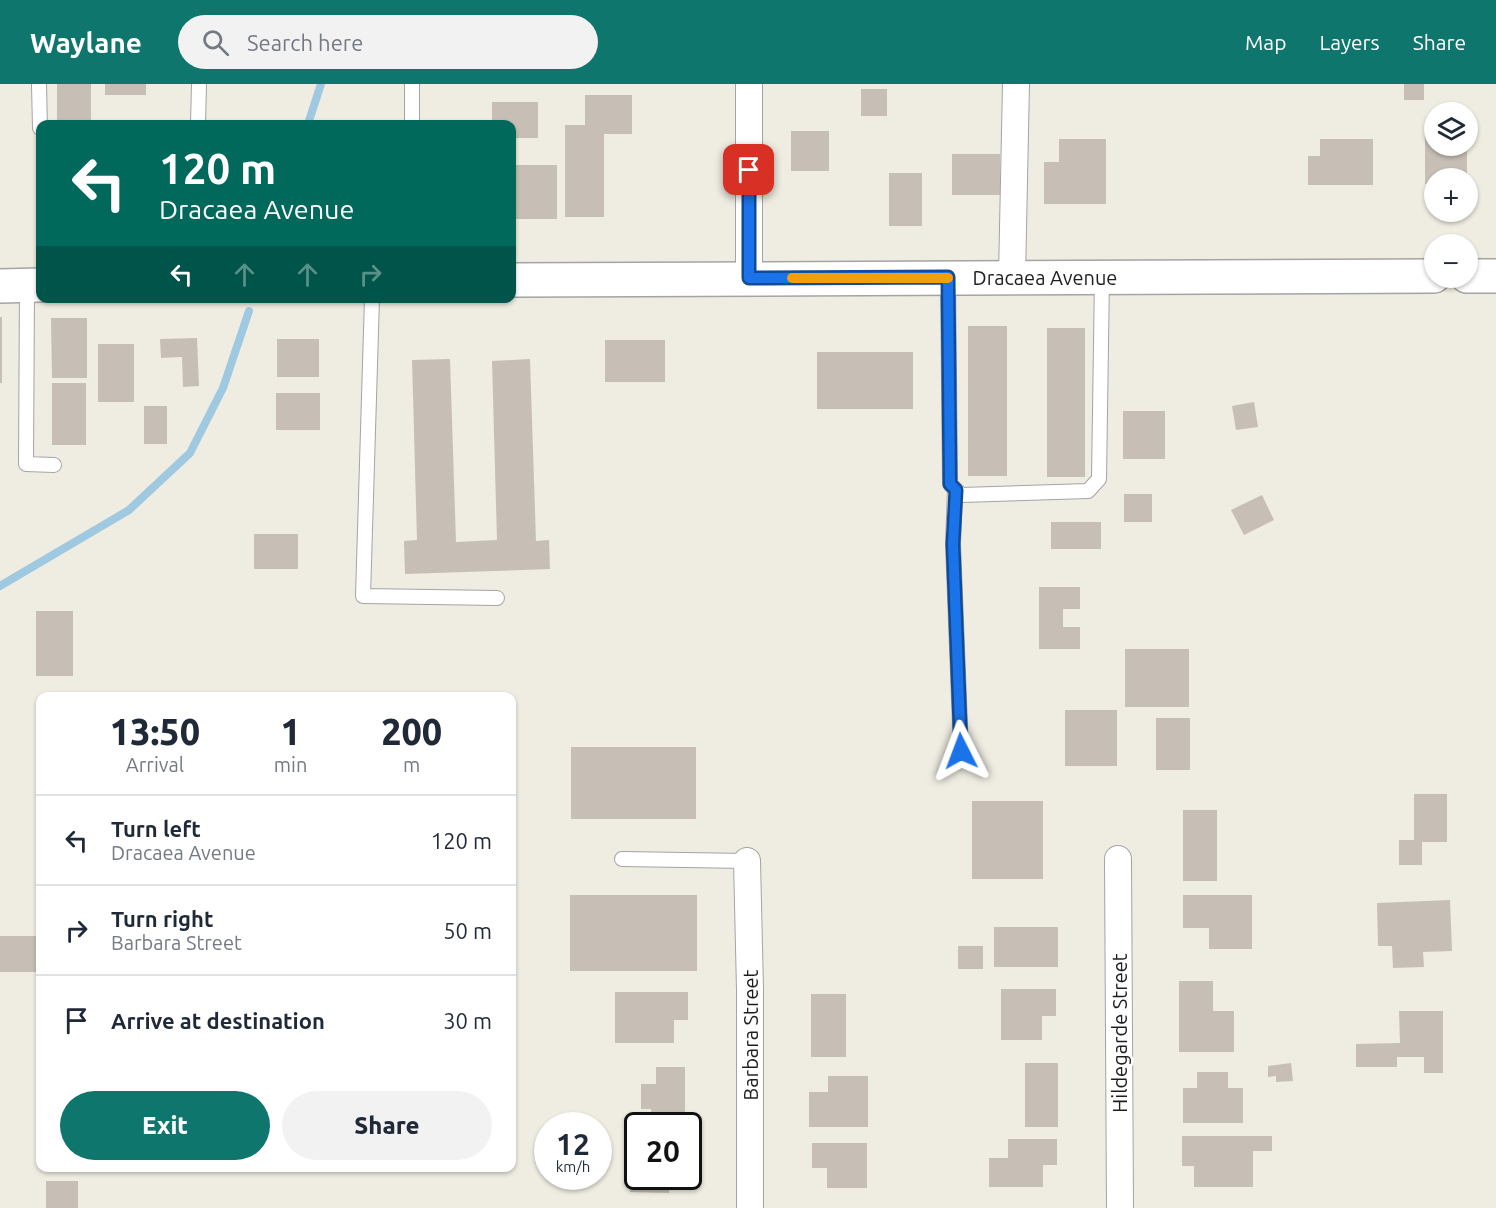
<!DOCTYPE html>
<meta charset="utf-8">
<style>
:root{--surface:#fff;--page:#f2f2f3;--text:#1f2937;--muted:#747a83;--line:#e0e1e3;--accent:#0f766e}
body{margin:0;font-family:Ubuntu,sans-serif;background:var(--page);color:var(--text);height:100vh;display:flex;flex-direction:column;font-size:22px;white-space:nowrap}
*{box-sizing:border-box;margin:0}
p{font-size:20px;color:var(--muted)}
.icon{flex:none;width:33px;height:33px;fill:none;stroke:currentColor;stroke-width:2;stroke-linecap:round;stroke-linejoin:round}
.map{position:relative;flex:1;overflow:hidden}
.sheet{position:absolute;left:36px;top:608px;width:480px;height:480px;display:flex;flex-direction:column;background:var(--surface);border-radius:12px;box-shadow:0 2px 4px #0004}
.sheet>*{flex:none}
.banner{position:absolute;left:36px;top:36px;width:480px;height:183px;border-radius:12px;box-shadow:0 2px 4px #0004;background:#00695c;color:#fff;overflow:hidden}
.buttons{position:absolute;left:1424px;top:18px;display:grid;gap:12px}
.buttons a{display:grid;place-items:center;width:54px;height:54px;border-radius:50%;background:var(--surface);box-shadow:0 2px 4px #0004;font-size:30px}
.speed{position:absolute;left:534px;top:1028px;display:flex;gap:12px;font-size:30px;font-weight:700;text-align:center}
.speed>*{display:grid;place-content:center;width:78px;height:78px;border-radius:50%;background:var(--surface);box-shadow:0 2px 4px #0004;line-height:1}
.speed small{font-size:15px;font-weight:400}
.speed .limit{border:3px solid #111;border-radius:9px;background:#fff;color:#111}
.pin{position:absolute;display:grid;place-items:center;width:51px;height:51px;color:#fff;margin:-26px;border-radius:12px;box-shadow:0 3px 9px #0006}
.me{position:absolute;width:66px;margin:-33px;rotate:357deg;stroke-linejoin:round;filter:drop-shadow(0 0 4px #0008)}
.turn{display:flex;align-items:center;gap:21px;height:126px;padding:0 24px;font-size:27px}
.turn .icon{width:78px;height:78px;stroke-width:2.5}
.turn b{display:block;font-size:42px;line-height:51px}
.lanes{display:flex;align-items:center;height:57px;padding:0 24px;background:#0003;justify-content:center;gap:30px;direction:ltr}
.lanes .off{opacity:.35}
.eta{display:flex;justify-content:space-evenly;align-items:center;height:102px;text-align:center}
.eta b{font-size:36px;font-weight:800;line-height:42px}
.primary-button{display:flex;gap:12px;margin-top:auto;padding:12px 24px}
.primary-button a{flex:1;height:69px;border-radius:36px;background:var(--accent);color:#fff;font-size:24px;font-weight:800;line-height:69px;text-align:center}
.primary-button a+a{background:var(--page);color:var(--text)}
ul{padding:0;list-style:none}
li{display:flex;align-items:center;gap:18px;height:90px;padding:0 24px;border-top:2px solid var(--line)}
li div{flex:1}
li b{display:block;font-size:22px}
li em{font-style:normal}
header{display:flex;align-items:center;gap:36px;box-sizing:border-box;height:84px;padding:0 30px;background:var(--accent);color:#fff}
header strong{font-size:28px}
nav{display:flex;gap:33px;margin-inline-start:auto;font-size:21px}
.search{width:420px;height:54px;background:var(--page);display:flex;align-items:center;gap:15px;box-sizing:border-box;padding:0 21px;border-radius:33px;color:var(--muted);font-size:22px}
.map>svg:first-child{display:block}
</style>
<header>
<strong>Waylane</strong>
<div class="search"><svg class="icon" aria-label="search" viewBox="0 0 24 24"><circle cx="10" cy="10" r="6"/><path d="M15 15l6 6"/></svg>Search here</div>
<nav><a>Map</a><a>Layers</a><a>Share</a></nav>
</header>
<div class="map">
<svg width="1496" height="1124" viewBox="0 0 1496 1124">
<rect width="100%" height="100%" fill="#efece2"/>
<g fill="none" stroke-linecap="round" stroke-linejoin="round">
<g stroke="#9fc9e0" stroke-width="8">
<path d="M 308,40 L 321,0"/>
<path d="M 0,502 L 129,426 L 190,369 L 223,304 L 249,227"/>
</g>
</g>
<g fill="#c7bfb5">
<rect x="57" y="0" width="34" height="40"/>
<rect x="105" y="0" width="41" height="11"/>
<rect x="1404" y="0" width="20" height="16"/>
<rect x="861" y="5" width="26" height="27"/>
<path d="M 585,11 L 632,11 L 632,50 L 604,50 L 604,133 L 565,133 L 565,41 L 585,41 Z"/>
<path d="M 492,18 L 538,18 L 538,54 L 512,54 L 512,40 L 492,40 Z"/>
<rect x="791" y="47" width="38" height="40"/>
<path d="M 1425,52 L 1434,52 L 1434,62 L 1467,62 L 1467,94 L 1434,94 L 1434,100 L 1425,100 Z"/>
<path d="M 1059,55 L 1106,55 L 1106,120 L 1044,120 L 1044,78 L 1059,78 Z"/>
<path d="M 1320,55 L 1373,55 L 1373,101 L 1308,101 L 1308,72 L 1320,72 Z"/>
<rect x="952" y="70" width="48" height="41"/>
<rect x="512" y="81" width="45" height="54"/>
<rect x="889" y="89" width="33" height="53"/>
<rect x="0" y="233" width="2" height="66"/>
<path d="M 51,234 L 87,234 L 87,294 L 52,294 Z"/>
<rect x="968" y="242" width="39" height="150"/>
<rect x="1047" y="244" width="38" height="149"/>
<path d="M 197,254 L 199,302 L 183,303 L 182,273 L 161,274 L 160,255 Z"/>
<rect x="277" y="255" width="42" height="38"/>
<rect x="605" y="256" width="60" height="42"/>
<rect x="98" y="260" width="36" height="58"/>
<rect x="817" y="268" width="96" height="57"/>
<path d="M 450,275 L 456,458 L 497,456 L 492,277 L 530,275 L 536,457 L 549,456 L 550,485 L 405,490 L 404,457 L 417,456 L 412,276 Z"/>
<rect x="52" y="299" width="34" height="62"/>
<rect x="276" y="309" width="44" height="37"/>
<path d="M 1254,318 L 1258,343 L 1236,346 L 1232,322 Z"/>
<rect x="144" y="322" width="23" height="38"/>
<rect x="1123" y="327" width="42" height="48"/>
<rect x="1124" y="410" width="28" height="28"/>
<path d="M 1262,411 L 1274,436 L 1244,451 L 1231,426 Z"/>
<rect x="1051" y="438" width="50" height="27"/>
<rect x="254" y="450" width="44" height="35"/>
<path d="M 1039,503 L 1080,503 L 1080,525 L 1063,525 L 1063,543 L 1080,543 L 1080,565 L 1039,565 Z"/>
<rect x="36" y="527" width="37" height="65"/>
<rect x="1125" y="565" width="64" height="58"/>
<rect x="1065" y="626" width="52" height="56"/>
<rect x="1156" y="634" width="34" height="52"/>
<rect x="571" y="663" width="125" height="72"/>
<path d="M 1414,710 L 1447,710 L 1447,758 L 1422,758 L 1422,781 L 1399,781 L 1399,756 L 1414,756 Z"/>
<rect x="972" y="717" width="71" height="78"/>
<rect x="1183" y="726" width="34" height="71"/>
<rect x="570" y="811" width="127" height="76"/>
<path d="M 1183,811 L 1252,811 L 1252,865 L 1209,865 L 1209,844 L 1183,844 Z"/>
<path d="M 1450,816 L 1452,867 L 1423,868 L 1424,883 L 1393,884 L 1392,862 L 1378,862 L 1377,819 Z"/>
<rect x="994" y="843" width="64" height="40"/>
<rect x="0" y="852" width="40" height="36"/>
<rect x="958" y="862" width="25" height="23"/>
<path d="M 1179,897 L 1213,897 L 1213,927 L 1234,927 L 1234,968 L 1179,968 Z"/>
<path d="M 1001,905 L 1056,905 L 1056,932 L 1042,932 L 1042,956 L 1001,956 Z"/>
<path d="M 615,908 L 688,908 L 688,936 L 674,936 L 674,959 L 615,959 Z"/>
<rect x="811" y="910" width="35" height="63"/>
<path d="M 1399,927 L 1443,927 L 1443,989 L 1424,989 L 1424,973 L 1397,973 L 1397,983 L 1356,983 L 1356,960 L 1400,959 Z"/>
<rect x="1025" y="979" width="33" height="64"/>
<path d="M 1291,979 L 1293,997 L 1276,998 L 1276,992 L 1268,993 L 1268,982 Z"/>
<path d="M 656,983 L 685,983 L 685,1041 L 651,1041 L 651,1025 L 641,1025 L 641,1000 L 656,1000 Z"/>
<path d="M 1197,988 L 1228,988 L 1228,1004 L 1243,1004 L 1243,1039 L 1183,1039 L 1183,1004 L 1197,1004 Z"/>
<path d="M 828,992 L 868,992 L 868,1043 L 809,1043 L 809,1008 L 828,1008 Z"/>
<path d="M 1182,1052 L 1272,1052 L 1272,1067 L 1253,1067 L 1253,1103 L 1194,1103 L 1194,1082 L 1182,1082 Z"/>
<path d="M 1008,1055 L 1057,1055 L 1057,1081 L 1043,1081 L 1043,1103 L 989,1103 L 989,1074 L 1008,1074 Z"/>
<path d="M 812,1059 L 867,1059 L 867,1104 L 827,1104 L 827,1084 L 812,1084 Z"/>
<path d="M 631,1062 L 638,1062 L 638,1092 L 669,1092 L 669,1109 L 630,1108 Z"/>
<rect x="46" y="1097" width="32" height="27"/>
</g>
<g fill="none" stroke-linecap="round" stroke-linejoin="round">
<defs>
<g id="service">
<path d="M 39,0 L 40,44"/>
<path d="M 198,40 L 199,0"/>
<path d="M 412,40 L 412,0"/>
<path d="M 948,193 L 950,400 L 961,411 L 1088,407 L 1099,395 L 1102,193"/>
<path d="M 27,202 L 26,380 L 54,381"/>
<path d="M 372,214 L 363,512 L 497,514"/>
<path d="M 955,406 L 953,460 L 961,667"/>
<path d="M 622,775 L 747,777"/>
</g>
<g id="minor">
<path d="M 749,0 L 749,194"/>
<path d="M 1012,193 L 1016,0"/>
<path d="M 1118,775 L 1120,1124"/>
<path d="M 747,777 L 750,906 L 750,1124"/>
</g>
<g id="tertiary">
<path d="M 1467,192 L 1496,192"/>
<path d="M 512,196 L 1434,192"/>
<path d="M 0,202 L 40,201"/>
</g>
</defs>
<use href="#service" stroke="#a4a4a4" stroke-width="16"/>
<use href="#minor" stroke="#a4a4a4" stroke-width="28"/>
<use href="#tertiary" stroke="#a4a4a4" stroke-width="36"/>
<use href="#service" stroke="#fff" stroke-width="14"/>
<use href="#minor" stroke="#fff" stroke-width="26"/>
<use href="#tertiary" stroke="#fff" stroke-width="33"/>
</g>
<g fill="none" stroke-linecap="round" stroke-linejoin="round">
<defs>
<path id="route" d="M 749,86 L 749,194 L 948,193 L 950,400 L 956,406 L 953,460 L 961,667"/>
</defs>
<use href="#route" stroke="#114b97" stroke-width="15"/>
<use href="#route" stroke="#1a73e8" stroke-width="10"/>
<path stroke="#f59e0b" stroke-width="10" d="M 792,194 L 948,194"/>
</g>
<g text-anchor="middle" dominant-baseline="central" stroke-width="5" stroke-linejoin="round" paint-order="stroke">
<g font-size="20" fill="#1d1d1d" stroke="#fff">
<text x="1045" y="193">Dracaea Avenue</text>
<text transform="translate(1119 949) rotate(-90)">Hildegarde Street</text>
<text transform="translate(750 951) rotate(-90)">Barbara Street</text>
</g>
</g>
</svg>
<div class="buttons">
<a><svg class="icon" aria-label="layers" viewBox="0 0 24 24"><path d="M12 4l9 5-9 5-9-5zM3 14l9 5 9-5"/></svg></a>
<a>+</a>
<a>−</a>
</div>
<div class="speed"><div>12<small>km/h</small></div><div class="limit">20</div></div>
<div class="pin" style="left:749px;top:86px;background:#d93025"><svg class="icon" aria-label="arrive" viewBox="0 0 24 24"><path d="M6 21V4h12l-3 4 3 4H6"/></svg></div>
<svg class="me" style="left:961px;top:667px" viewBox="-20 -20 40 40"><path d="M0-17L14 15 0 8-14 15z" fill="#1a73e8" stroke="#fff" stroke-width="4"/></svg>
<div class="banner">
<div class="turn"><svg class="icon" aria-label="left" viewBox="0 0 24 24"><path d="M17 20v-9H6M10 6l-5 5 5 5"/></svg><div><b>120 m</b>Dracaea Avenue</div></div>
<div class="lanes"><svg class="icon" aria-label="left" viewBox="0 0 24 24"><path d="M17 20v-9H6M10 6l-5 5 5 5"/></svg><svg class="icon off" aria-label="ahead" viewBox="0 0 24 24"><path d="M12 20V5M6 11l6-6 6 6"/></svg><svg class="icon off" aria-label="ahead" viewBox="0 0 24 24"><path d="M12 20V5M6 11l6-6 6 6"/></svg><svg class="icon off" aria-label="right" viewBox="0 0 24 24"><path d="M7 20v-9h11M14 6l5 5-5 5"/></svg></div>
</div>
<section class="sheet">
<div class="eta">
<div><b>13:50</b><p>Arrival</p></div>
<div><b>1</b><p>min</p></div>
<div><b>200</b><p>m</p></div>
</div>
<ul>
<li><svg class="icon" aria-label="left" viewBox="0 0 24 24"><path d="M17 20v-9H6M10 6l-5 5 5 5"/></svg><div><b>Turn left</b><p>Dracaea Avenue</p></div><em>120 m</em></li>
<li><svg class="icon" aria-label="right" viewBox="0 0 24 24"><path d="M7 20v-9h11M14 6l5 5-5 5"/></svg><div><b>Turn right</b><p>Barbara Street</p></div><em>50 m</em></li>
<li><svg class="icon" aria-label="arrive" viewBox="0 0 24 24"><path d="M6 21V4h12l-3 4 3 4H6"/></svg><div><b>Arrive at destination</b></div><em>30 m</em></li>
</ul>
<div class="primary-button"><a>Exit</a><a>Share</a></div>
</section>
</div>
